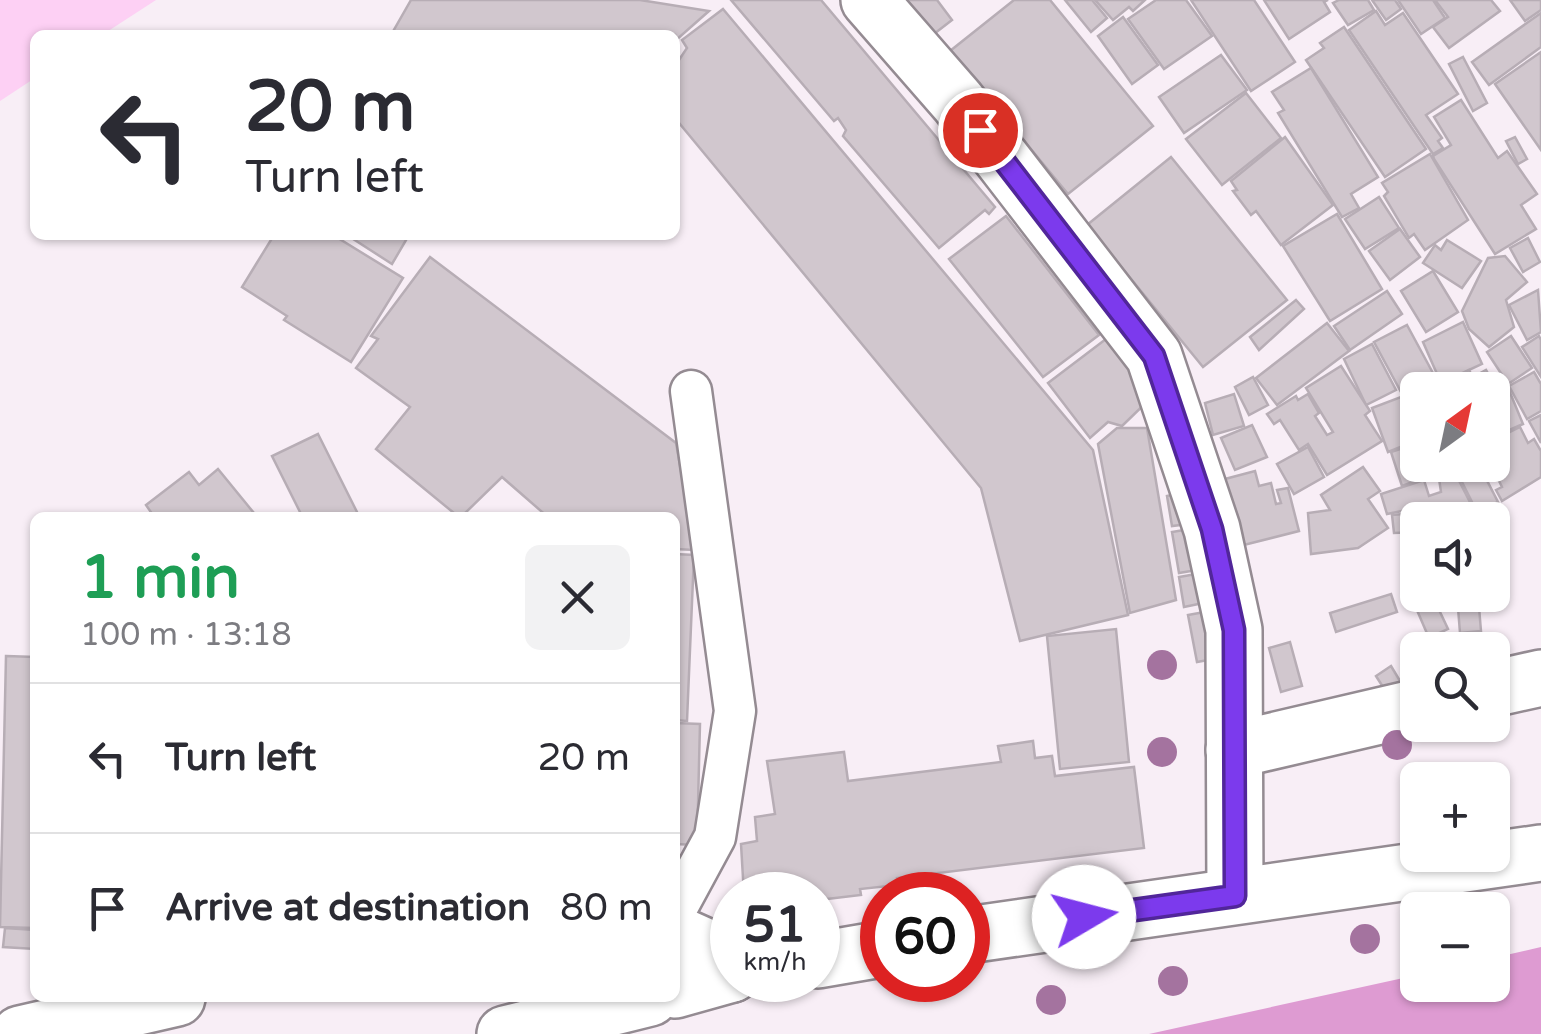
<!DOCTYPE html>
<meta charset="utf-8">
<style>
:root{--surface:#fff;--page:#f2f2f3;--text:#2b2b33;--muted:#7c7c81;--line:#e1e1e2}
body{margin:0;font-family:"Varela Round",sans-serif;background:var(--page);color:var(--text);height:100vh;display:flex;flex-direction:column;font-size:38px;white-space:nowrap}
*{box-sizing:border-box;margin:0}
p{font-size:32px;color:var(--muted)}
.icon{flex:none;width:55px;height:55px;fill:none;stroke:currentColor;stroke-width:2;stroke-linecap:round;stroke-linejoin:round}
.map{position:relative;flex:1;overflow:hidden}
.panel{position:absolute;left:30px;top:512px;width:650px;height:490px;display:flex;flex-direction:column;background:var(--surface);border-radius:15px;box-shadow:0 2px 8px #0004}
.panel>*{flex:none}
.guide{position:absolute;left:30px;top:30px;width:650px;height:210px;border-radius:15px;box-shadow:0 2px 8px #0004;background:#fff;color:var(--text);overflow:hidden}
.needle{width:65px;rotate:33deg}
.fabs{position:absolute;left:1400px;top:372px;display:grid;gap:20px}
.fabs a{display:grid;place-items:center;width:110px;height:110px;border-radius:15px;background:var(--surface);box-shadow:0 2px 8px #0004;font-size:50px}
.speed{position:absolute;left:710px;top:872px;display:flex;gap:20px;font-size:50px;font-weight:700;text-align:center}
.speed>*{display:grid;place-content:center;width:130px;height:130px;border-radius:50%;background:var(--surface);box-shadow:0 2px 8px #0004;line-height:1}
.speed small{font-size:25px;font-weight:400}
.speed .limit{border:15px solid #d22;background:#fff;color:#111}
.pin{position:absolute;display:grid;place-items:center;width:85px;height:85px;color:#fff;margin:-42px;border:5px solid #fff;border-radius:50%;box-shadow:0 2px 10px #0007}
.me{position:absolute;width:110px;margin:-55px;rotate:82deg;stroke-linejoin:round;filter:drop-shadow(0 0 8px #0008)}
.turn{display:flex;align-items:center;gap:35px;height:210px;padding:0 50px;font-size:45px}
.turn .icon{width:130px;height:130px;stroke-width:2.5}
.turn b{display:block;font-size:70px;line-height:85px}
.round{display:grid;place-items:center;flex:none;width:105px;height:105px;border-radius:15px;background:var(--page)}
.head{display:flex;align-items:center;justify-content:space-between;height:170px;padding:0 50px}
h1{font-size:60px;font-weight:700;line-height:75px;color:#1e9e55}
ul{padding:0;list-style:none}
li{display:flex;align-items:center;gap:30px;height:150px;padding:0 50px;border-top:2px solid var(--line)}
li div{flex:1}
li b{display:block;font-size:38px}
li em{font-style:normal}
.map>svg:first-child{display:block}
</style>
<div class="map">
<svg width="1541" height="1034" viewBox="0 0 1541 1034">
<rect width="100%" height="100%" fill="#f8eef6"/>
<path fill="#fdd0f4" d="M 0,0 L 156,0 L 102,35 L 35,35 L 35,78 L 0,101 Z"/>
<path fill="#de9bd2" d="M 1541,947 L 1541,1034 L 1149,1034 L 1417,975 L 1418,985 L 1492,985 L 1493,958 Z"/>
<g fill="#d1c7ce" stroke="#b7adb5" stroke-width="2.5">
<path d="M 411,0 L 640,0 L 709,11 L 675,41 L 675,35 L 391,35 Z"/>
<path d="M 731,0 L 821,0 L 995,207 L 989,214 L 985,210 L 939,248 L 843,136 L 846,130 L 838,118 L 834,121 Z"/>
<path d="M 888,0 L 937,0 L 952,20 L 921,44 Z"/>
<path d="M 1014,0 L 1050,0 L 1153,126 L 1068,194 L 950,51 Z"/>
<path d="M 1065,0 L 1092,0 L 1107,18 L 1091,32 Z"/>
<path d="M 1095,0 L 1145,0 L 1133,11 L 1129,7 L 1113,20 Z"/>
<path d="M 1156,0 L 1186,0 L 1212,36 L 1164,69 L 1128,19 Z"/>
<path d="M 1191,0 L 1254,0 L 1295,62 L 1251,91 Z"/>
<path d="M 1264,0 L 1328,0 L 1324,2 L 1330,12 L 1289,39 Z"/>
<path d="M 1339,0 L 1368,0 L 1374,10 L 1348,25 L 1333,3 Z"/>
<path d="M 1372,0 L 1395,0 L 1401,9 L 1386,20 Z"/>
<path d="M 1398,0 L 1433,0 L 1445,18 L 1421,34 Z"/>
<path d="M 1435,0 L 1491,0 L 1500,11 L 1449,48 L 1433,27 L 1448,17 Z"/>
<path d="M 1510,0 L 1541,0 L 1541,10 L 1525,21 Z"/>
<path d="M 723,9 L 1093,450 L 1128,615 L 1020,641 L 981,488 L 675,118 L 675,66 L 687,48 L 682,40 Z"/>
<path d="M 1376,11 L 1385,25 L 1403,13 L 1458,94 L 1426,115 L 1442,138 L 1438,141 L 1443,148 L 1433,154 L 1349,30 Z"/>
<path d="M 1541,13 L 1541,47 L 1489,85 L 1472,62 Z"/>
<path d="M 1123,17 L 1158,65 L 1132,84 L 1098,36 Z"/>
<path d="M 1344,27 L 1426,149 L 1385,177 L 1306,60 L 1324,48 L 1320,43 Z"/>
<path d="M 1541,52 L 1541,150 L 1495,84 Z"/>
<path d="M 1221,55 L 1247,90 L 1184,133 L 1159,97 Z"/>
<path d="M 1463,57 L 1487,103 L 1473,111 L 1449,64 Z"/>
<path d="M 1311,68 L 1378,177 L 1351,194 L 1359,208 L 1342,217 L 1278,113 L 1284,110 L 1272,92 Z"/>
<path d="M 1246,93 L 1281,138 L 1222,185 L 1186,139 Z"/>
<path d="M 1461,100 L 1498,158 L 1507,151 L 1537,194 L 1521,205 L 1536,229 L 1495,254 L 1434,159 L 1433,156 L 1451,145 L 1434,117 Z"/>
<path d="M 1285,137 L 1333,205 L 1281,245 L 1256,211 L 1251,215 L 1233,191 L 1237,190 L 1231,181 Z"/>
<path d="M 1515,137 L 1527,159 L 1518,164 L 1506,141 Z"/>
<path d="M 1430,154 L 1468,220 L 1425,250 L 1414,234 L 1409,238 L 1384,196 L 1388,192 L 1382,183 Z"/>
<path d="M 1171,157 L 1287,300 L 1203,367 L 1087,225 Z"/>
<path d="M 1379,197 L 1399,228 L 1365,249 L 1345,219 Z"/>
<path d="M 1337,214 L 1382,289 L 1330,321 L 1283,246 Z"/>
<path d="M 1006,216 L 1099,335 L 1043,377 L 949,259 Z"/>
<path d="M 1400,229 L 1420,257 L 1390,280 L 1369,251 Z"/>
<path d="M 274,235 L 333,235 L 403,278 L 351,362 L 284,320 L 287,316 L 242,287 Z"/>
<path d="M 347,235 L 409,235 L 392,264 Z"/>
<path d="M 1528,238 L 1540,262 L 1523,272 L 1510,248 Z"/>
<path d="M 1447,240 L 1481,261 L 1462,288 L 1423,263 L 1435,245 L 1441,250 Z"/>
<path d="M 1505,256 L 1527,282 L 1506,300 L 1514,327 L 1489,347 L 1469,329 L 1462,311 L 1488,258 Z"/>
<path d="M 430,257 L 676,443 L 695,550 L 675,549 L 675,518 L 549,518 L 502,477 L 460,518 L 376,449 L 410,407 L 356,368 L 378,339 L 371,336 Z"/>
<path d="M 1433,271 L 1458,312 L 1426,332 L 1401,291 Z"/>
<path d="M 1538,290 L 1541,332 L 1527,340 L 1509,305 Z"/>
<path d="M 1387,291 L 1402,314 L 1350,350 L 1334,326 Z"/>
<path d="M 1296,300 L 1304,309 L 1259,350 L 1250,337 Z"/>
<path d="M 1463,322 L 1482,364 L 1441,383 L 1423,342 Z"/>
<path d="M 1327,323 L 1349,351 L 1277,405 L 1256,378 Z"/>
<path d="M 1407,325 L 1434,375 L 1401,392 L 1374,342 Z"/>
<path d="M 1511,336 L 1532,368 L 1508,384 L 1487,352 Z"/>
<path d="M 1539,336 L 1541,340 L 1541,377 L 1522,347 Z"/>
<path d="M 1106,339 L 1152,397 L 1122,426 L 1108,422 L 1090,438 L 1048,383 Z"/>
<path d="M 1372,344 L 1396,390 L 1366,405 L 1344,359 Z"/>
<path d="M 1341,366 L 1370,411 L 1365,415 L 1382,441 L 1327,475 L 1308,444 L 1299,450 L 1280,420 L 1274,424 L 1267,414 L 1296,396 L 1298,400 L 1308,394 L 1319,413 L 1315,416 L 1327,435 L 1333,432 L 1306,388 Z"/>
<path d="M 1469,370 L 1473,377 L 1486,370 L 1498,391 L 1492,394 L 1492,390 L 1444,390 L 1442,386 Z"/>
<path d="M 1534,372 L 1541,384 L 1541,411 L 1527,419 L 1509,386 Z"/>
<path d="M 1253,377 L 1268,405 L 1249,415 L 1235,387 Z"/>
<path d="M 1509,390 L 1523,424 L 1498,435 L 1492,423 L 1492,396 Z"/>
<path d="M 1414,392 L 1418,402 L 1418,440 L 1388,452 L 1372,408 Z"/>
<path d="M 1234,394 L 1244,426 L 1213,435 L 1205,403 Z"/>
<path d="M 1541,415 L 1541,443 L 1529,421 Z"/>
<path d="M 1252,425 L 1267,457 L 1235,470 L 1221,438 Z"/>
<path d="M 1520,427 L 1528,443 L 1534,439 L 1541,451 L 1541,477 L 1502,501 L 1496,490 L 1502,487 L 1491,465 L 1485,469 L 1483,465 L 1492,465 L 1492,441 Z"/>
<path d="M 1117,428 L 1147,428 L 1176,600 L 1130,613 L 1098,444 Z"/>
<path d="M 318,434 L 360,518 L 303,518 L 272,456 Z"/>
<path d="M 1418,443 L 1418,465 L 1434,465 L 1437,473 L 1402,486 L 1391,452 Z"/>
<path d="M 1308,447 L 1324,477 L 1294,494 L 1277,464 Z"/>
<path d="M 1437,465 L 1451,465 L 1475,512 L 1459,520 L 1425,520 L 1422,515 L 1405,518 L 1402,511 L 1387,514 L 1381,494 L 1424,480 L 1429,496 L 1441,492 Z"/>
<path d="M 1469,465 L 1479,465 L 1498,502 L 1477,512 L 1457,472 Z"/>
<path d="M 1363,467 L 1380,491 L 1368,499 L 1388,528 L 1358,548 L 1311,554 L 1308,513 L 1330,510 L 1321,495 Z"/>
<path d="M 218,469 L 258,518 L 155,518 L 146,505 L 189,472 L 199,485 Z"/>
<path d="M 1255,471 L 1259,486 L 1271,483 L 1276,504 L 1281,503 L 1277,490 L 1288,488 L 1299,531 L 1236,547 L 1225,479 Z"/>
<path d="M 1191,491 L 1197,523 L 1172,526 L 1167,496 Z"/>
<path d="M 1403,514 L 1403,520 L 1418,520 L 1418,532 L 1394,533 L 1392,515 Z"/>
<path d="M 1196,528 L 1203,569 L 1179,573 L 1172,532 Z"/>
<path d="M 675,554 L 694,555 L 687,721 L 675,720 Z"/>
<path d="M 1202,573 L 1208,602 L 1184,607 L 1179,577 Z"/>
<path d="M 1418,583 L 1418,595 L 1432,595 L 1448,629 L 1429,638 L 1407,587 Z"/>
<path d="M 1391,594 L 1397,612 L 1336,632 L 1330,613 Z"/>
<path d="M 1457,595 L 1478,595 L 1481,631 L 1460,633 Z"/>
<path d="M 1210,611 L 1219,658 L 1197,662 L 1188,615 Z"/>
<path d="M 1116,629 L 1129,762 L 1060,769 L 1047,636 Z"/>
<path d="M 1290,642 L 1302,686 L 1281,692 L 1269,648 Z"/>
<path d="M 6,656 L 35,657 L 35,928 L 0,927 Z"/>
<path d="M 1391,666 L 1412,701 L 1397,709 L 1376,676 Z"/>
<path d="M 675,723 L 700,724 L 697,845 L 675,844 Z"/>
<path d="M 1033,741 L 1035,758 L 1052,756 L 1055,776 L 1134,767 L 1144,848 L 897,878 L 898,885 L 860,889 L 861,895 L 818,900 L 818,895 L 744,895 L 741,844 L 757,841 L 755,817 L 775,814 L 767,761 L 844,752 L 848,781 L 1001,762 L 998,746 Z"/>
<path d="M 5,928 L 35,930 L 35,949 L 3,947 Z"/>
</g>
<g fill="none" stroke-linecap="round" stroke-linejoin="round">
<defs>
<path id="service" d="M 675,911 L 715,837 L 735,711 L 691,391"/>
<g id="minor">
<path d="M 869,0 L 958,102 L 1154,356 L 1212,529 L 1234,630 L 1235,896"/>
<path d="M 1492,689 L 1541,678"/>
<path d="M 1234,750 L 1418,707"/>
<path d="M 675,933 L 704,946 L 732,974"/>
<path d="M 20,1034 L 177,998"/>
</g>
<g id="primary">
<path d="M 968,935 L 1541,853"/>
<path d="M 818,960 L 882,949"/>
<path d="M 675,990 L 732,974"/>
<path d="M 505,1034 L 650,998"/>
</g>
</defs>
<use href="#service" stroke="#948b92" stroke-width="45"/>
<use href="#minor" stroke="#948b92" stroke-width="60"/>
<use href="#primary" stroke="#948b92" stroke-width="60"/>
<use href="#service" stroke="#fff" stroke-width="40"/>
<use href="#minor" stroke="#fff" stroke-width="55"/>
<use href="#primary" stroke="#fff" stroke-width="55"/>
</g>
<g fill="#a4739f">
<circle cx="1162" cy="665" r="15"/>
<circle cx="1397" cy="745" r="15"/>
<circle cx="1162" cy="752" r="15"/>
<circle cx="1365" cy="939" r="15"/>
<circle cx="1173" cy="981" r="15"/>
<circle cx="1051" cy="1000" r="15"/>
</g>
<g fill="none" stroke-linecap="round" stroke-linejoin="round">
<defs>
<path id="route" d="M 980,130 L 1154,356 L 1212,529 L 1234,630 L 1235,896 L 1084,917"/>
</defs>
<use href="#route" stroke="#51269a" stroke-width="25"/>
<use href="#route" stroke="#7c3aed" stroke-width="18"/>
</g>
</svg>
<div class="fabs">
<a><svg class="needle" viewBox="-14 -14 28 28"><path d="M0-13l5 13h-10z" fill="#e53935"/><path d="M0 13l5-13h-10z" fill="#7c7c81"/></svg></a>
<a><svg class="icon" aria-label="sound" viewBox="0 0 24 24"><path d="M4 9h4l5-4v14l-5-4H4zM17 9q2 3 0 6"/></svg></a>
<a><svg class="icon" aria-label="search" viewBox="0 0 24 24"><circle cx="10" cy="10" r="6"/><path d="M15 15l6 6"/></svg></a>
<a>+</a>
<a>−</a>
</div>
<div class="speed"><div>51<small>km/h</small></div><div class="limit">60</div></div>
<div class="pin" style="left:980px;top:130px;background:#d93025"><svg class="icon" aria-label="arrive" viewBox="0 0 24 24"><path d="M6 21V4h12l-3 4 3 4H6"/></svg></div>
<svg class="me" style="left:1084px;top:917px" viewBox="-20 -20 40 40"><circle r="19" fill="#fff"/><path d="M0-13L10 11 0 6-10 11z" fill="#7c3aed"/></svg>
<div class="guide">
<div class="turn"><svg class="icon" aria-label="left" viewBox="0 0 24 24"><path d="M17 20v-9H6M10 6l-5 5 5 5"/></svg><div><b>20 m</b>Turn left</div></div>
</div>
<section class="panel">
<div class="head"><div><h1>1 min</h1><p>100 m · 13:18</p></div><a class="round"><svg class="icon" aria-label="close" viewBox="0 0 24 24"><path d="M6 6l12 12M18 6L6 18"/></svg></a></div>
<ul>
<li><svg class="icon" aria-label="left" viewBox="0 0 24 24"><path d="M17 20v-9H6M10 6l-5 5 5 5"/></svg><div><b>Turn left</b></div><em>20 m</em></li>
<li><svg class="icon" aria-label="arrive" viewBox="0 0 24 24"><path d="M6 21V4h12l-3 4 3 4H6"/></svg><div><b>Arrive at destination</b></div><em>80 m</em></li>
</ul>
</section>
</div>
